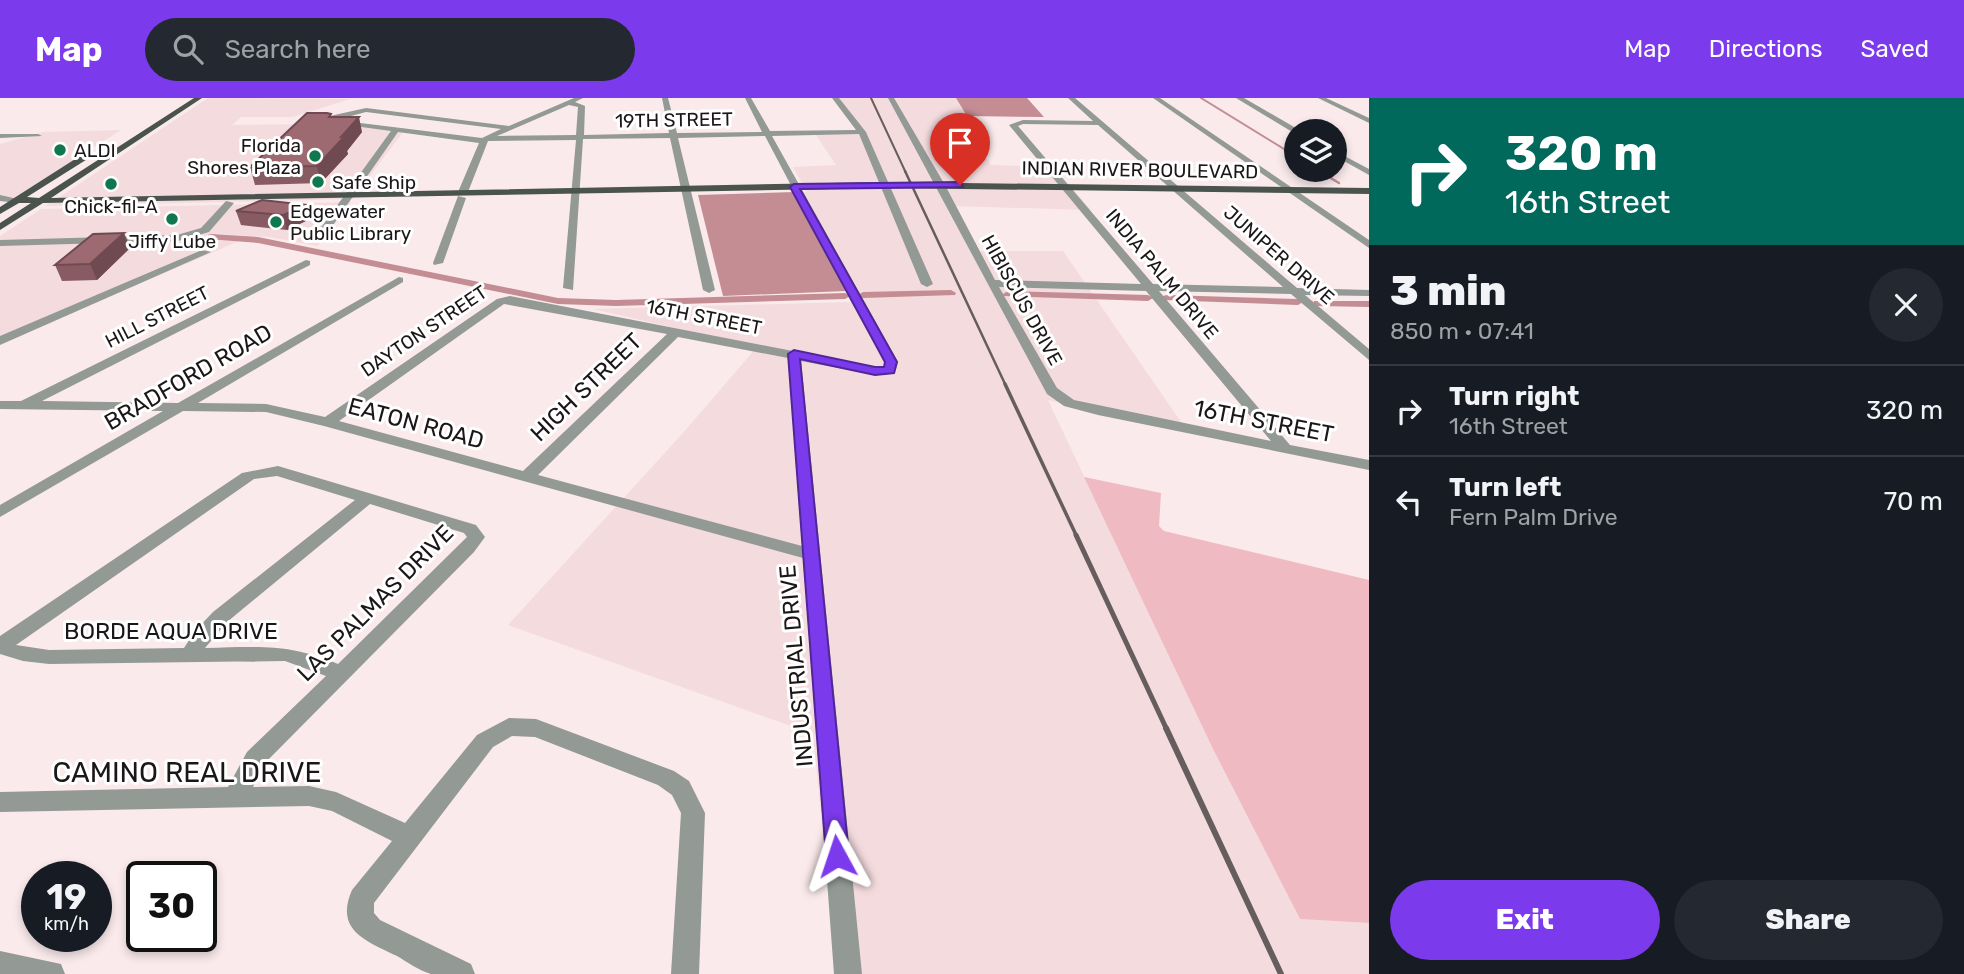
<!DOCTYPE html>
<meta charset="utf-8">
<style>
:root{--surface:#171b24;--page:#242831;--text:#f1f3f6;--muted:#9ea1a6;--line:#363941;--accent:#7c3aed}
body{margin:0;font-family:Rubik,sans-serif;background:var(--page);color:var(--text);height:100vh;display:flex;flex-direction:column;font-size:26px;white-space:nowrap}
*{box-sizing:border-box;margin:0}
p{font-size:23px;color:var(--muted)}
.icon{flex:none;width:38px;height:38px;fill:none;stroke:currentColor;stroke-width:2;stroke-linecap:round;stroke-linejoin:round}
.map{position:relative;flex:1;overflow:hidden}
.side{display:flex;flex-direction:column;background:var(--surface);width:595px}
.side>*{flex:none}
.hud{background:#00695c;color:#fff;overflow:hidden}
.buttons{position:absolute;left:1284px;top:21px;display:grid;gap:14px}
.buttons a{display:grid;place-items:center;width:63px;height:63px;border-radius:50%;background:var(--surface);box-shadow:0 4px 10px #0003;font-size:35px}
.speed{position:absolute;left:21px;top:763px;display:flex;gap:14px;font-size:35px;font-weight:700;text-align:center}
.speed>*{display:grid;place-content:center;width:91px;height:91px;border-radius:50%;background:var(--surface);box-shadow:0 4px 10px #0003;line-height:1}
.speed small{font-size:18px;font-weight:400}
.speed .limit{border:4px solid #111;border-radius:10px;background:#fff;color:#111}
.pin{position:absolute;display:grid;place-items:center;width:60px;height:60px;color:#fff;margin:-72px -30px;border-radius:50% 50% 50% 0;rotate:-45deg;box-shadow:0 0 7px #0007}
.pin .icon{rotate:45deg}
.me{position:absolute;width:77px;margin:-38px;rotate:355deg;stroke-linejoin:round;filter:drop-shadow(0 0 5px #0008)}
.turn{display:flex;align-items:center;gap:24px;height:147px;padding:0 21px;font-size:32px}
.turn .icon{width:91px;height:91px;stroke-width:2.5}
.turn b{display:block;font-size:49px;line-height:60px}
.round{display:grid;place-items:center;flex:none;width:74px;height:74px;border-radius:37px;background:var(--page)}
.overview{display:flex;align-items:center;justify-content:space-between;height:119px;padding:0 21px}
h1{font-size:42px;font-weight:800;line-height:52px}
.button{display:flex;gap:14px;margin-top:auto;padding:14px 21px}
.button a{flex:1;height:80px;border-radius:42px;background:var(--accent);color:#fff;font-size:28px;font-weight:800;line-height:80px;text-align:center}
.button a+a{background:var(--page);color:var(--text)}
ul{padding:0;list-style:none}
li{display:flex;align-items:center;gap:21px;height:91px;padding:0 21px;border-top:2px solid var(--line)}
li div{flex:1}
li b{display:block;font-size:26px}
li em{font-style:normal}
header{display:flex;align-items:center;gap:42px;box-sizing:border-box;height:98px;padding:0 35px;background:var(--accent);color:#fff}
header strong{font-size:33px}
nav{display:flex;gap:38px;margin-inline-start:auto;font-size:24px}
.search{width:490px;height:63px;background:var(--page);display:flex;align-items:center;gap:18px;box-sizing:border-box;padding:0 24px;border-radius:38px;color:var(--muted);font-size:26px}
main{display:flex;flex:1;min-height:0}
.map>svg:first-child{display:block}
</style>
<header>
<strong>Map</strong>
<div class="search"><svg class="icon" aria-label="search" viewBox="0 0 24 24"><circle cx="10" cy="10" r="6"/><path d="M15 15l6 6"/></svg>Search here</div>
<nav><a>Map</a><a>Directions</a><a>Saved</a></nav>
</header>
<main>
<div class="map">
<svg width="1369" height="876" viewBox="0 0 1369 876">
<rect width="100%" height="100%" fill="#faeaeb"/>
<g fill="#f4dbde">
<path d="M 208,0 L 350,1 L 293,19 L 241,19 L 232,27 L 313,26 L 318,23 L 403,34 L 357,95 L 55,102 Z"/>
<path d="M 837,0 L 956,0 L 968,18 L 961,22 L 991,67 L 1054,69 L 1068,86 L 803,87 L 793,69 L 836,67 L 816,37 L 867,35 Z"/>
<path d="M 121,32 L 14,100 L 0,98 L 0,46 L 43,34 Z"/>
<path d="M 1071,89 L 1091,112 L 952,108 L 979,153 L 1063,153 L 1188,334 L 1048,302 L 1213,651 L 1300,821 L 1369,825 L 1369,876 L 837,876 L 813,636 L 508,527 L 682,336 L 757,249 L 593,211 L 851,204 L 794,94 L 806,94 L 805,90 Z"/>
<path d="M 355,98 L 353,101 L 45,108 L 50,105 Z"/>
<path d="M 351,104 L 318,148 L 269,139 L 218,136 L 213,139 L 239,143 L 0,246 L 0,138 L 41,111 Z"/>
</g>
<path fill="#efbac1" d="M 1084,379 L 1161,395 L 1159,428 L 1164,433 L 1369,482 L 1369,825 L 1300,821 L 1213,651 Z"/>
<g fill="#c48d94">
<path d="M 956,0 L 1027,0 L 1044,19 L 967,18 Z"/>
<path d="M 794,94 L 846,193 L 723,198 L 698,97 Z"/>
</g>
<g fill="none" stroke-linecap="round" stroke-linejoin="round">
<g stroke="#c48d94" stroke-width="2">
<path d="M 1201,0 L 1297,59"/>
<path d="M 1318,72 L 1322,75"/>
</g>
<path stroke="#c48d94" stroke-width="2.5" d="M 1319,73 L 1339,85"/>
<g fill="#c48d94" fill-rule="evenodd">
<path d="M 211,136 L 258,139 L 558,200 L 616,202 L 845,195 L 850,198 L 845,201 L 616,208 L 558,206 L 258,145 L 208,141 L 208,137 Z"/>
<path d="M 951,192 L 956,195 L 955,197 L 863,200 L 858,197 L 863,194 Z"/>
<path d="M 1008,193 L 1148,197 L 1153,200 L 1148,203 L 1004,198 L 1003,196 Z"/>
<path d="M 1167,197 L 1298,201 L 1303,204 L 1298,207 L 1163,202 L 1163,198 Z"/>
<path d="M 1314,203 L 1369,203 L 1369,209 L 1318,208 L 1314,207 Z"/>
</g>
<g fill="#939995" fill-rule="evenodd">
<path d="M 574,0 L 583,0 L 575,4 L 585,8 L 584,37 L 669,35 L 662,0 L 668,0 L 677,35 L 762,34 L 745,0 L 751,0 L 770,33 L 856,32 L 832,0 L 839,0 L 866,34 L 933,186 L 927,189 L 921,186 L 859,36 L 772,38 L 898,264 L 895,275 L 875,277 L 801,263 L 862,876 L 834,876 L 803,460 L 324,328 L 266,314 L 183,313 L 0,419 L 0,407 L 163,313 L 0,311 L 0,303 L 21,303 L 306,162 L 310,163 L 310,167 L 42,303 L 178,305 L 399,179 L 403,180 L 403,184 L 198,305 L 266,306 L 325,319 L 497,201 L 510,198 L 875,269 L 884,268 L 884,264 L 765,38 L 678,40 L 715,192 L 709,195 L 703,192 L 670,40 L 583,41 L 573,192 L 563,190 L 576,42 L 488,43 L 468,94 L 463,97 L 458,94 L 479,45 L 398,34 L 324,140 L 315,138 L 391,33 L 332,25 L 328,23 L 330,18 L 366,10 L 509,28 ZM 569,7 L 578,9 L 576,37 L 497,38 ZM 366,14 L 501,31 L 482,40 L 336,22 ZM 504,206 L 667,236 L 523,373 L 339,323 ZM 678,239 L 788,260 L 802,448 L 538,377 Z"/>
<path d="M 888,0 L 894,0 L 945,87 L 995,182 L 1141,186 L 1009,27 L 1023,22 L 1093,23 L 1068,0 L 1075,0 L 1297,190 L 1369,192 L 1369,198 L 1305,197 L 1369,251 L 1369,262 L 1291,196 L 1159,193 L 1290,347 L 1369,362 L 1369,372 L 1098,317 L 1064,308 L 1047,296 ZM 1023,26 L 1098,27 L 1283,189 L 1153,186 L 1018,28 ZM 999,189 L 1146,193 L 1271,343 L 1074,302 L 1057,290 Z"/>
<path d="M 1153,0 L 1160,0 L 1369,142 L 1369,150 Z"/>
<path d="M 1236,0 L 1244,0 L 1301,33 L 1294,35 Z"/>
<path d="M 1318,0 L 1326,0 L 1369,20 L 1369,25 Z"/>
<path d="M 0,36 L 38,36 L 42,38 L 0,40 Z"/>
<path d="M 1335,53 L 1369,71 L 1369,77 L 1335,58 Z"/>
<path d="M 0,97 L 22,102 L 17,105 L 0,103 Z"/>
<path d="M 458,98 L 466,100 L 443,165 L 434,167 L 433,165 Z"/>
<path d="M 226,103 L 234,105 L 209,134 L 178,143 L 0,148 L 0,142 L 177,137 L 201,130 Z"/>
<path d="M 202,152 L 211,154 L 0,247 L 0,238 Z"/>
<path d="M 278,368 L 476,427 L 485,439 L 474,454 L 263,667 L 253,689 L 309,688 L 336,694 L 405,725 L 477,637 L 509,620 L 536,621 L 674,673 L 689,683 L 705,715 L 699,876 L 671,876 L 681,715 L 672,697 L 658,687 L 535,639 L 512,638 L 493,649 L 374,805 L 374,815 L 380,822 L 471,866 L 475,876 C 462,876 444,876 431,876 C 420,873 407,864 397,858 C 367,843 334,833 352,792 L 392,743 L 332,713 L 309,708 L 0,714 L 0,694 L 228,689 L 247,654 L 326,578 L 285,563 L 49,566 L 23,563 L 0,556 L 0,538 L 242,375 ZM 277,378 L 355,402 L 213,514 L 195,533 L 184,550 L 49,552 L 16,547 L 254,381 ZM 370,406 L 464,435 L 467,439 L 338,566 C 288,545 258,549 205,550 L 227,524 Z"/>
<path d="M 0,853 L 61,866 L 65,876 L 0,876 Z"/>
</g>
<path fill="#4a534e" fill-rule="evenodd" d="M 194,0 L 202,0 L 51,100 L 885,84 L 1369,90 L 1369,96 L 885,90 L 43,105 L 0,132 L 0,125 L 31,105 L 19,105 L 0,116 L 0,109 L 83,56 L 89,56 L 89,60 L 27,99 L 39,100 Z"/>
<path stroke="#665d5e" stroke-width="2" d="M 871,0 L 906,75"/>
<path stroke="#665d5e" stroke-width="2.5" d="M 905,73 L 1006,288"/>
<path stroke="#665d5e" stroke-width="3.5" d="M 1005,286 L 1077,439"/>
<path stroke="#665d5e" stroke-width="5" d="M 1076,437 L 1167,632"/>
<path stroke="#665d5e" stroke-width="6" d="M 1166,630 L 1281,876"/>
</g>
<g fill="#885b62">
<path d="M 332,19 L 362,34 L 347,53 L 348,56 L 321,85 L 255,87 L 250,69 Z"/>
<path d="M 262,102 L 310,121 L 287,132 L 241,127 L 236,113 Z"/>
<path d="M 130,150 L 97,182 L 62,183 L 55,167 Z"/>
</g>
<g fill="#6f4a50">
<path d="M 359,19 L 362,34 L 347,53 L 348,56 L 321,85 L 317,68 Z"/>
<path d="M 307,107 L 310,121 L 287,132 L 283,117 Z"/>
<path d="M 124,135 L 130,150 L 97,182 L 90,166 Z"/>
</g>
<g fill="#9e6a72" stroke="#6f4a50" stroke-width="2">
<path d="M 307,15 L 327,15 L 331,16 L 329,19 L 359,19 L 341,39 L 344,39 L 317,68 L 250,69 Z"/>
<path d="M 262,102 L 307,107 L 283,117 L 236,113 Z"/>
<path d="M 124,135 L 90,166 L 55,167 L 93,136 Z"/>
</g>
<path fill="#7c3aed" stroke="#51269a" stroke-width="2" d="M 960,84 L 963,89 L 800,91 L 897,264 L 894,275 L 875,277 L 800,261 L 849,758 L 846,765 L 837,768 L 829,765 L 826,758 L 788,256 L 794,252 L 875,269 L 884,269 L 885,264 L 790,89 L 794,86 Z"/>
<g fill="#107851" stroke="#fff" stroke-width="2.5">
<circle cx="60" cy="52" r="7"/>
<circle cx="315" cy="58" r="7"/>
<circle cx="318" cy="84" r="7"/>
<circle cx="111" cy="86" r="7"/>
<circle cx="172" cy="121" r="7"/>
<circle cx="276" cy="124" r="7"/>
</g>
<g text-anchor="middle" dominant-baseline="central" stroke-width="6" stroke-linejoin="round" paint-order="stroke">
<g font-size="19" fill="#1b1617" stroke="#fff">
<text transform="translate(674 22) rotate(-1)">19TH STREET</text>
<text transform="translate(1140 72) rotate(1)">INDIAN RIVER BOULEVARD</text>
<text transform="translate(1279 157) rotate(41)">JUNIPER DRIVE</text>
<text transform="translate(1162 176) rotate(50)">INDIA PALM DRIVE</text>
<text transform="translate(1022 202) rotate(61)">HIBISCUS DRIVE</text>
<text transform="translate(157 219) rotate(-27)">HILL STREET</text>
<text transform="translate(704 219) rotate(11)">16TH STREET</text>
<text transform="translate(424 233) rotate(-34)">DAYTON STREET</text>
</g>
<g font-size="19" fill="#1b1617" stroke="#fff" text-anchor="start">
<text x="301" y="47" text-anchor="end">Florida<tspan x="301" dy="22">Shores Plaza</tspan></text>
<text x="74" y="52">ALDI</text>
<text x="332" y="84">Safe Ship</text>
<text x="111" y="108" text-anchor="middle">Chick-fil-A</text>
<text x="290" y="113">Edgewater<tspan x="290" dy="22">Public Library</tspan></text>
<text x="172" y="143" text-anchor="middle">Jiffy Lube</text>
</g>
<g font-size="23" fill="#1b1617" stroke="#fff">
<text transform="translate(188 279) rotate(-30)">BRADFORD ROAD</text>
<text transform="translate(586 289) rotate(-44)">HIGH STREET</text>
<text transform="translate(1264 323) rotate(11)">16TH STREET</text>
<text transform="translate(416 325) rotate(15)">EATON ROAD</text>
<text transform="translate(375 505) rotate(-45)">LAS PALMAS DRIVE</text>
<text x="171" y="533">BORDE AQUA DRIVE</text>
<text transform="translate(796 568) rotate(-95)">INDUSTRIAL DRIVE</text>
</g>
<g font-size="28" fill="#1b1617" stroke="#fff">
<text x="187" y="674">CAMINO REAL DRIVE</text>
</g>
</g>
</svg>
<div class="buttons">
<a><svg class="icon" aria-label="layers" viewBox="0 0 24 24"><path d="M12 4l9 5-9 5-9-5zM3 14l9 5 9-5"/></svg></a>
</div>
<div class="speed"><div>19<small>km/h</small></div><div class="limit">30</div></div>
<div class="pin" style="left:960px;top:87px;background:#d93025"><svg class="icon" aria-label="arrive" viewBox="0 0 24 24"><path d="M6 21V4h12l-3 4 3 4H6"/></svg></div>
<svg class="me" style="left:837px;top:758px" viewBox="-20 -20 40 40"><path d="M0-17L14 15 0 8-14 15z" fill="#7c3aed" stroke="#fff" stroke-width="4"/></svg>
</div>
<section class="side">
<div class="hud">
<div class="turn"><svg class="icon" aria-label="right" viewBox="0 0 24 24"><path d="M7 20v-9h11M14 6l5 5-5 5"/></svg><div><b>320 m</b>16th Street</div></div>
</div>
<div class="overview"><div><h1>3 min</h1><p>850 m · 07:41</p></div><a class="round"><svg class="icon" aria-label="close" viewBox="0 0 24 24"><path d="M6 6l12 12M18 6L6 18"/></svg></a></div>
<ul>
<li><svg class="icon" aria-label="right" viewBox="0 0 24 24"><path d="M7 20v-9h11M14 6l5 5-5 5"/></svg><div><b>Turn right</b><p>16th Street</p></div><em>320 m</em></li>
<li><svg class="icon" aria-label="left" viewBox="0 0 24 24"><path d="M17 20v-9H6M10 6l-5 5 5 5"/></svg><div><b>Turn left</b><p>Fern Palm Drive</p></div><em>70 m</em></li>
</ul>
<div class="button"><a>Exit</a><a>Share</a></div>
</section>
</main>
